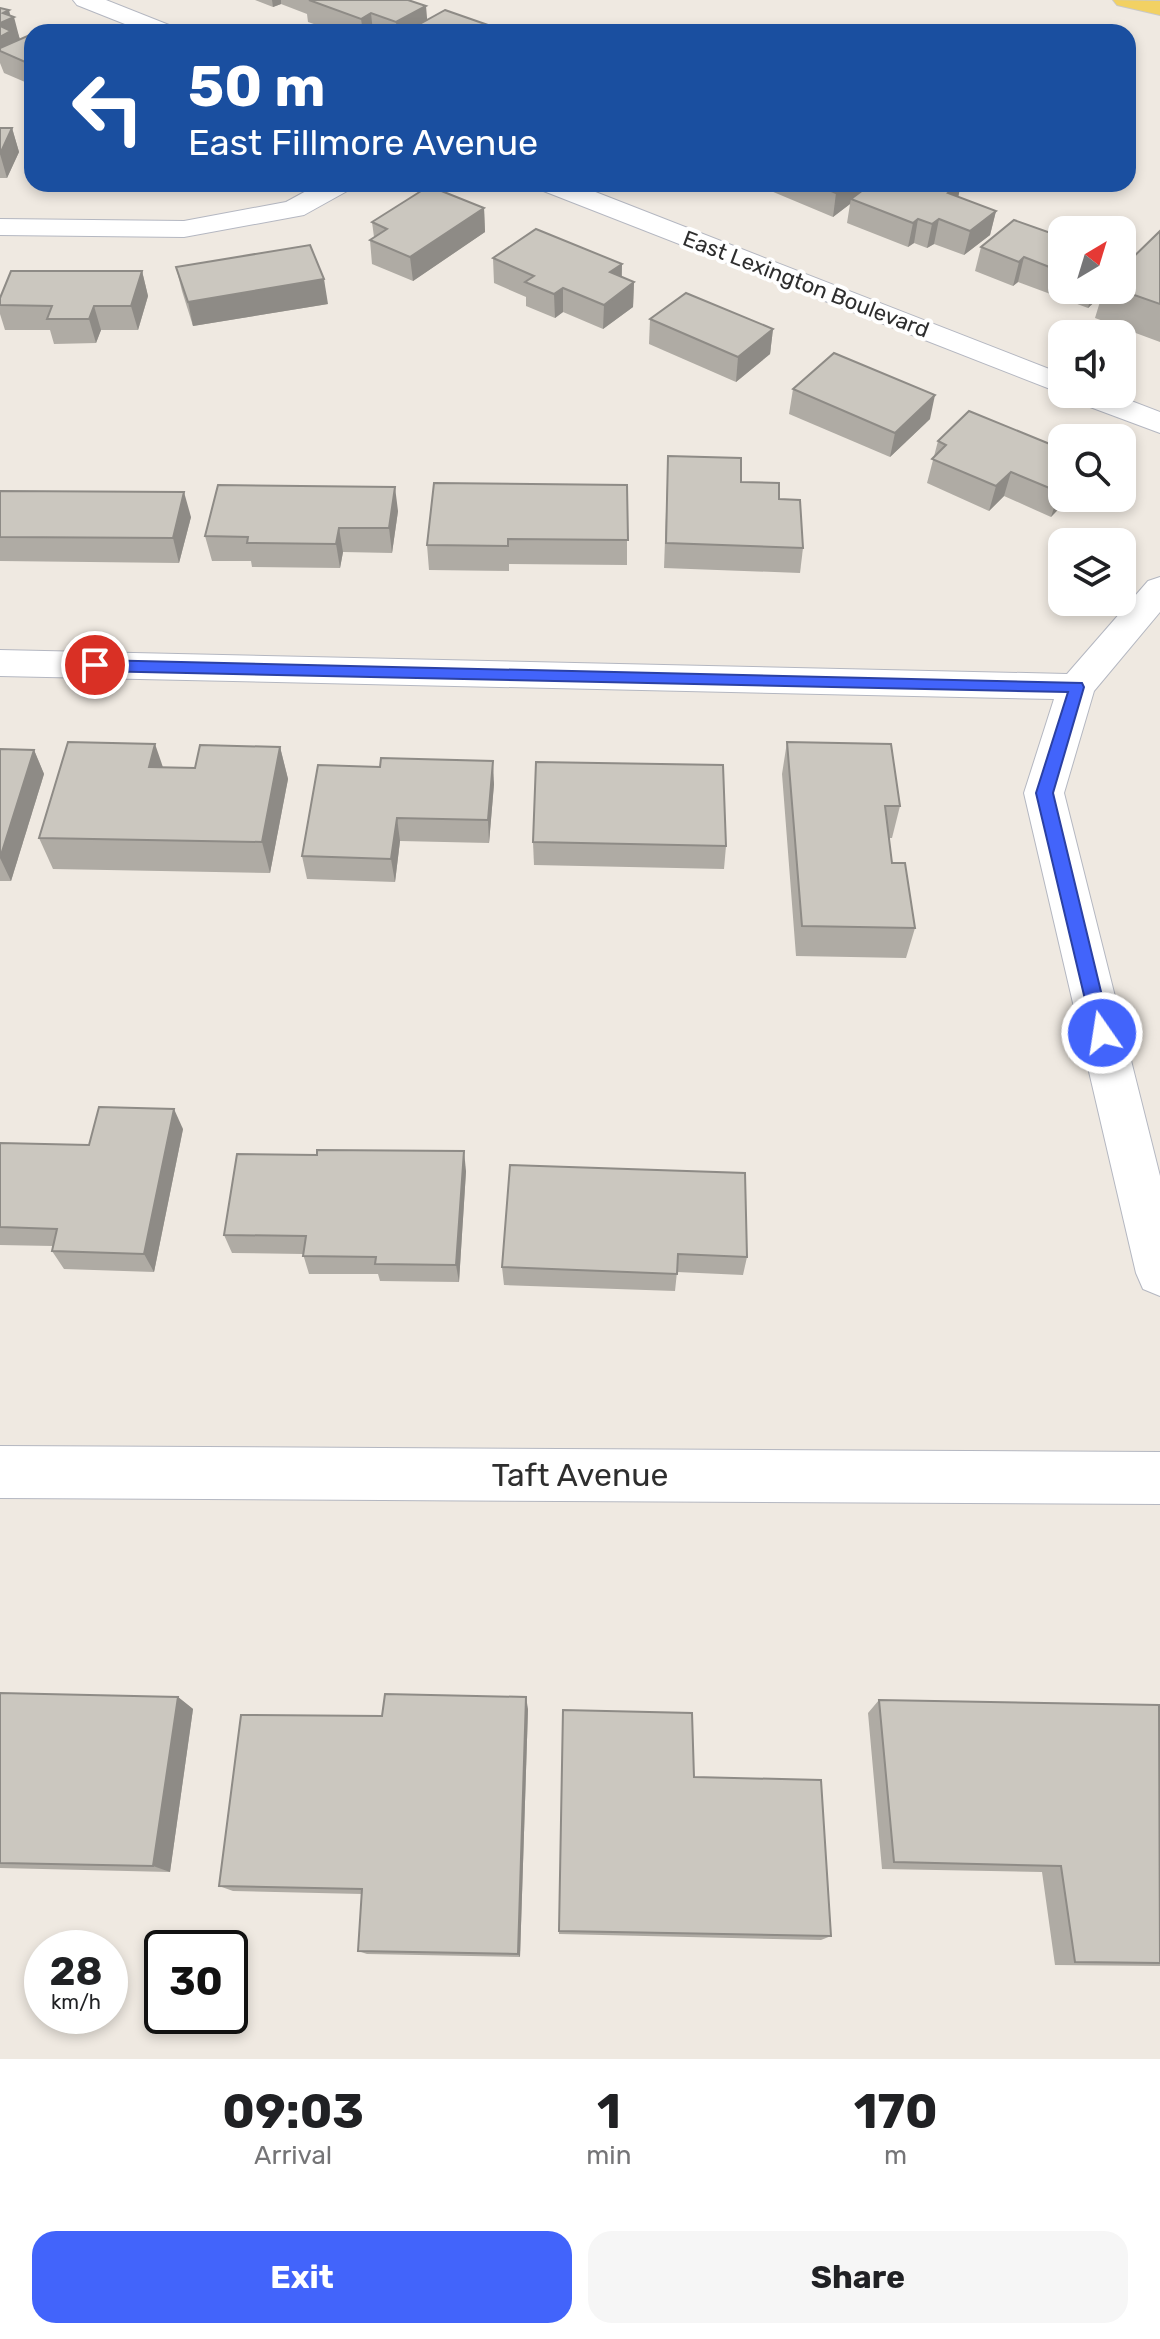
<!DOCTYPE html>
<style>
:root{--surface:#fff;--page:#f6f6f6;--text:#202124;--muted:#757577;--accent:#4264fb}
body{margin:0;font-family:Rubik,sans-serif;background:var(--page);color:var(--text);height:100vh;display:flex;flex-direction:column;font-size:30px;white-space:nowrap}
*{box-sizing:border-box;margin:0}
p{font-size:26px;color:var(--muted)}
.icon{flex:none;width:44px;height:44px;fill:none;stroke:currentColor;stroke-width:2;stroke-linecap:round;stroke-linejoin:round}
.map{position:relative;height:2059px;overflow:hidden}
.drawer{display:flex;flex-direction:column;background:var(--surface);flex:1}
.drawer>*{flex:none}
.banner{position:absolute;left:24px;top:24px;width:1112px;height:168px;border-radius:24px;box-shadow:0 4px 12px #0003;background:#1a4fa0;color:#fff;overflow:hidden}
.needle{width:52px;rotate:38deg}
.buttons{position:absolute;left:1048px;top:216px;display:grid;gap:16px}
.buttons a{display:grid;place-items:center;width:88px;height:88px;border-radius:16px;background:var(--surface);box-shadow:0 4px 12px #0003;font-size:40px}
.speed{position:absolute;left:24px;top:1930px;display:flex;gap:16px;font-size:40px;font-weight:700;text-align:center}
.speed>*{display:grid;place-content:center;width:104px;height:104px;border-radius:50%;background:var(--surface);box-shadow:0 4px 12px #0003;line-height:1}
.speed small{font-size:20px;font-weight:400}
.speed .limit{border:4px solid #111;border-radius:12px;background:#fff;color:#111}
.pin{position:absolute;display:grid;place-items:center;width:68px;height:68px;color:#fff;margin:-34px;border:4px solid #fff;border-radius:50%;box-shadow:0 2px 8px #0007}
.me{position:absolute;width:88px;margin:-44px;rotate:347deg;stroke-linejoin:round;filter:drop-shadow(0 0 6px #0008)}
.turn{display:flex;align-items:center;gap:28px;height:168px;padding:0 32px;font-size:36px}
.turn .icon{width:104px;height:104px;stroke-width:2.5}
.turn b{display:block;font-size:56px;line-height:68px}
.eta{display:flex;justify-content:space-evenly;align-items:center;height:136px;text-align:center}
.eta b{font-size:48px;font-weight:700;line-height:56px}
.primary-button{display:flex;gap:16px;margin-top:auto;padding:16px 32px}
.primary-button a{flex:1;height:92px;border-radius:24px;background:var(--accent);color:#fff;font-size:32px;font-weight:700;line-height:92px;text-align:center}
.primary-button a+a{background:var(--page);color:var(--text)}
.map>svg:first-child{display:block}
</style>
<div class="map">
<svg width="1160" height="2059" viewBox="0 0 1160 2059">
<rect width="100%" height="100%" fill="#efe9e1"/>
<g fill="none" stroke-linecap="round" stroke-linejoin="round">
<defs>
<g id="minor">
<path d="M 73,0 L 106,0 L 174,27 L 178,32 L 145,32 L 77,5 Z"/>
<path d="M 319,184 L 352,184 L 349,190 L 304,215 L 184,237 L 0,235 L 0,219 L 184,221 L 286,202 Z"/>
<path d="M 538,184 L 575,184 L 1062,374 L 1063,394 L 541,190 Z"/>
<path d="M 1069,394 L 1113,394 L 1160,412 L 1160,433 L 1074,401 Z"/>
<path d="M 1160,577 L 1160,612 L 1094,691 L 1064,793 L 1160,1176 L 1160,1296 L 1143,1289 L 1136,1273 L 1024,793 L 1054,699 L 0,676 L 0,650 L 1067,674 L 1148,581 Z"/>
<path d="M 0,1446 L 1160,1452 L 1160,1504 L 0,1498 Z"/>
</g>
<path id="major" d="M 1113,0 L 1160,1 L 1160,15 L 1117,5 Z"/>
</defs>
<use href="#minor" stroke="#b4b7c1" stroke-width="2"/>
<use href="#major" stroke="#c9c9c9" stroke-width="2"/>
<use href="#minor" fill="#fff" fill-rule="evenodd"/>
<use href="#major" fill="#f2d163" fill-rule="evenodd"/>
</g>
<g fill="#afaba4">
<path d="M 255,0 L 408,0 L 427,20 L 508,32 L 337,32 L 308,22 L 307,14 L 281,4 L 273,7 Z"/>
<path d="M 11,16 L 20,39 L 32,34 L 32,85 L 4,73 L 0,63 L 0,23 Z"/>
<path d="M 0,128 L 12,128 L 19,152 L 7,178 L 0,178 Z"/>
<path d="M 754,184 L 870,184 L 870,185 L 871,184 L 961,184 L 958,197 L 996,211 L 990,235 L 964,255 L 934,244 L 927,248 L 914,243 L 908,247 L 847,223 L 850,204 L 833,217 Z"/>
<path d="M 484,208 L 485,232 L 413,281 L 372,264 L 370,240 L 374,237 L 372,222 Z"/>
<path d="M 1160,231 L 1160,342 L 1095,318 L 1102,295 L 1088,308 L 1018,282 L 1013,286 L 975,271 L 981,247 L 1062,237 L 1062,290 L 1122,290 Z"/>
<path d="M 493,258 L 622,264 L 622,277 L 634,282 L 633,307 L 603,329 L 563,312 L 555,318 L 526,306 L 526,297 L 494,283 Z"/>
<path d="M 176,267 L 328,304 L 193,326 L 182,291 Z"/>
<path d="M 142,271 L 148,296 L 138,330 L 101,330 L 96,343 L 54,344 L 50,330 L 5,330 L 0,314 L 0,298 Z"/>
<path d="M 650,319 L 773,329 L 770,354 L 736,382 L 649,344 Z"/>
<path d="M 793,389 L 930,419 L 890,457 L 789,414 Z"/>
<path d="M 938,441 L 1062,449 L 1062,498 L 1069,498 L 1051,517 L 1004,496 L 989,511 L 927,483 Z"/>
<path d="M 668,456 L 741,482 L 779,499 L 803,548 L 800,573 L 664,568 Z"/>
<path d="M 627,485 L 627,565 L 509,564 L 509,571 L 429,570 L 427,545 Z"/>
<path d="M 0,491 L 191,517 L 179,563 L 0,561 Z"/>
<path d="M 398,511 L 392,553 L 343,552 L 340,568 L 252,567 L 251,561 L 212,561 L 205,536 Z"/>
<path d="M 787,742 L 900,806 L 892,838 L 889,838 L 892,863 L 915,928 L 906,958 L 796,956 L 782,774 Z"/>
<path d="M 280,747 L 288,779 L 270,873 L 53,869 L 39,838 L 163,768 L 195,768 Z"/>
<path d="M 0,749 L 34,750 L 44,774 L 11,881 L 0,881 Z"/>
<path d="M 318,765 L 494,784 L 489,843 L 400,841 L 395,882 L 307,879 L 302,856 Z"/>
<path d="M 533,842 L 726,846 L 724,869 L 534,865 Z"/>
<path d="M 183,1129 L 154,1272 L 64,1269 L 52,1251 L 53,1246 L 0,1245 L 0,1143 L 89,1145 Z"/>
<path d="M 317,1155 L 466,1171 L 459,1282 L 380,1281 L 378,1274 L 309,1274 L 303,1254 L 232,1253 L 224,1235 Z"/>
<path d="M 510,1165 L 747,1257 L 743,1275 L 677,1272 L 675,1291 L 504,1285 L 502,1267 Z"/>
<path d="M 0,1693 L 178,1697 L 193,1709 L 170,1872 L 0,1868 Z"/>
<path d="M 879,1700 L 1160,1710 L 1160,1966 L 1055,1965 L 1042,1872 L 882,1869 L 868,1713 Z"/>
<path d="M 528,1709 L 520,1957 L 367,1954 L 358,1951 L 362,1894 L 233,1891 L 219,1886 L 382,1716 Z"/>
<path d="M 694,1777 L 831,1936 L 821,1940 L 559,1934 L 559,1931 Z"/>
</g>
<g fill="#8e8b86">
<path d="M 272,0 L 281,0 L 281,4 L 273,7 Z"/>
<path d="M 426,6 L 428,29 L 409,30 L 409,32 L 397,32 L 396,22 Z"/>
<path d="M 9,10 L 11,18 L 14,17 L 20,40 L 0,51 L 0,23 L 3,13 Z"/>
<path d="M 371,13 L 373,32 L 363,32 L 361,19 Z"/>
<path d="M 12,128 L 19,152 L 7,178 L 0,154 Z"/>
<path d="M 848,184 L 870,184 L 869,190 L 851,199 L 850,204 L 833,217 L 836,193 Z"/>
<path d="M 960,184 L 961,184 L 956,207 L 948,193 Z"/>
<path d="M 484,208 L 485,232 L 413,281 L 410,257 Z"/>
<path d="M 996,211 L 990,235 L 964,255 L 970,231 Z"/>
<path d="M 918,219 L 914,243 L 908,247 L 913,223 Z"/>
<path d="M 939,219 L 934,244 L 927,248 L 932,224 Z"/>
<path d="M 1024,257 L 1018,282 L 1013,286 L 1019,262 Z"/>
<path d="M 622,264 L 621,288 L 610,272 Z"/>
<path d="M 142,271 L 148,296 L 138,330 L 131,306 Z"/>
<path d="M 324,279 L 328,304 L 193,326 L 188,302 Z"/>
<path d="M 634,282 L 633,307 L 603,329 L 604,305 Z"/>
<path d="M 563,288 L 563,312 L 555,318 L 554,294 Z"/>
<path d="M 1093,290 L 1104,290 L 1102,295 L 1088,308 Z"/>
<path d="M 94,306 L 101,330 L 96,343 L 89,319 Z"/>
<path d="M 773,329 L 770,354 L 736,382 L 738,357 Z"/>
<path d="M 935,395 L 930,419 L 890,457 L 895,433 Z"/>
<path d="M 1011,472 L 1004,496 L 989,511 L 996,486 Z"/>
<path d="M 395,487 L 398,511 L 392,553 L 389,528 Z"/>
<path d="M 1062,489 L 1062,498 L 1069,498 L 1051,517 L 1059,492 Z"/>
<path d="M 184,492 L 191,517 L 179,563 L 173,538 Z"/>
<path d="M 339,528 L 343,552 L 340,568 L 336,544 Z"/>
<path d="M 155,744 L 166,776 L 149,767 Z"/>
<path d="M 280,747 L 288,779 L 270,873 L 262,842 Z"/>
<path d="M 34,750 L 44,774 L 11,881 L 0,858 Z"/>
<path d="M 493,761 L 494,784 L 489,843 L 488,820 Z"/>
<path d="M 397,818 L 400,841 L 395,882 L 391,859 Z"/>
<path d="M 174,1109 L 183,1129 L 154,1272 L 144,1254 Z"/>
<path d="M 464,1151 L 466,1171 L 459,1282 L 456,1265 Z"/>
<path d="M 178,1697 L 193,1709 L 170,1872 L 153,1866 Z"/>
<path d="M 526,1697 L 528,1709 L 520,1957 L 518,1954 Z"/>
</g>
<g fill="#cbc7bf" stroke="#8e8b86" stroke-width="2">
<path d="M 309,0 L 408,0 L 426,6 L 396,22 L 371,13 L 361,19 Z"/>
<path d="M 0,8 L 9,10 L 3,13 L 14,17 L 0,23 Z"/>
<path d="M 445,10 L 508,32 L 415,32 L 409,30 Z"/>
<path d="M 0,26 L 11,31 L 0,37 Z"/>
<path d="M 46,27 L 57,32 L 35,32 Z"/>
<path d="M 32,34 L 32,65 L 0,51 L 0,48 Z"/>
<path d="M 0,128 L 12,128 L 0,154 Z"/>
<path d="M 815,184 L 848,184 L 836,193 Z"/>
<path d="M 871,184 L 960,184 L 948,193 L 996,211 L 970,231 L 939,219 L 932,224 L 918,219 L 913,223 L 851,199 Z"/>
<path d="M 429,186 L 484,208 L 410,257 L 370,240 L 387,229 L 372,222 Z"/>
<path d="M 1014,220 L 1062,237 L 1062,272 L 1024,257 L 1019,262 L 981,247 Z"/>
<path d="M 536,229 L 622,264 L 610,272 L 634,282 L 604,305 L 563,288 L 554,294 L 525,282 L 534,276 L 493,258 Z"/>
<path d="M 1160,231 L 1160,304 L 1120,290 L 1122,290 L 1122,268 Z"/>
<path d="M 310,245 L 324,279 L 188,302 L 176,267 Z"/>
<path d="M 11,271 L 142,271 L 131,306 L 94,306 L 89,319 L 47,319 L 52,306 L 0,305 L 0,298 Z"/>
<path d="M 686,293 L 773,329 L 738,357 L 650,319 Z"/>
<path d="M 834,353 L 935,395 L 895,433 L 793,389 Z"/>
<path d="M 969,411 L 1062,449 L 1062,489 L 1059,492 L 1011,472 L 996,486 L 932,459 L 946,445 L 938,441 Z"/>
<path d="M 668,456 L 741,458 L 741,482 L 779,483 L 779,499 L 800,500 L 803,548 L 666,543 Z"/>
<path d="M 434,483 L 627,485 L 628,540 L 508,539 L 508,546 L 427,545 Z"/>
<path d="M 218,485 L 395,487 L 389,528 L 339,528 L 336,544 L 247,543 L 248,537 L 205,536 Z"/>
<path d="M 0,491 L 184,492 L 173,538 L 0,537 Z"/>
<path d="M 68,742 L 155,744 L 149,767 L 195,768 L 200,745 L 280,747 L 262,842 L 39,838 Z"/>
<path d="M 787,742 L 891,744 L 900,806 L 885,806 L 892,863 L 905,863 L 915,928 L 802,926 Z"/>
<path d="M 0,749 L 34,750 L 0,858 Z"/>
<path d="M 381,758 L 493,761 L 488,820 L 397,818 L 391,859 L 302,856 L 318,765 L 380,767 Z"/>
<path d="M 536,762 L 723,765 L 726,846 L 533,842 Z"/>
<path d="M 99,1107 L 174,1109 L 144,1254 L 52,1251 L 57,1229 L 0,1227 L 0,1143 L 89,1145 Z"/>
<path d="M 317,1150 L 464,1151 L 456,1265 L 375,1264 L 376,1257 L 303,1256 L 306,1236 L 224,1235 L 237,1154 L 317,1155 Z"/>
<path d="M 510,1165 L 745,1173 L 747,1257 L 678,1254 L 677,1274 L 502,1267 Z"/>
<path d="M 0,1693 L 178,1697 L 153,1866 L 0,1863 Z"/>
<path d="M 385,1694 L 526,1697 L 518,1954 L 358,1951 L 362,1889 L 219,1886 L 241,1715 L 382,1716 Z"/>
<path d="M 879,1700 L 1159,1705 L 1160,1963 L 1075,1962 L 1061,1866 L 894,1862 Z"/>
<path d="M 563,1710 L 692,1713 L 694,1777 L 821,1780 L 831,1936 L 559,1931 Z"/>
</g>
<path fill="#4264fb" stroke="#2b41a3" stroke-width="2" d="M 95,660 L 1082,683 L 1084,687 L 1053,793 L 1111,1033 L 1109,1038 L 1096,1038 L 1093,1033 L 1036,793 L 1068,692 L 95,671 L 87,665 Z"/>
<g text-anchor="middle" dominant-baseline="central" stroke-width="8" stroke-linejoin="round" paint-order="stroke">
<g font-size="22" fill="#2e2e2e" stroke="#fff">
<text transform="translate(806 284) rotate(21)">East Lexington Boulevard</text>
</g>
<g font-size="32" fill="#2e2e2e" stroke="#fff">
<text x="580" y="1475">Taft Avenue</text>
</g>
</g>
</svg>
<div class="buttons">
<a><svg class="needle" viewBox="-14 -14 28 28"><path d="M0-13l5 13h-10z" fill="#e53935"/><path d="M0 13l5-13h-10z" fill="#757577"/></svg></a>
<a><svg class="icon" aria-label="sound" viewBox="0 0 24 24"><path d="M4 9h4l5-4v14l-5-4H4zM17 9q2 3 0 6"/></svg></a>
<a><svg class="icon" aria-label="search" viewBox="0 0 24 24"><circle cx="10" cy="10" r="6"/><path d="M15 15l6 6"/></svg></a>
<a><svg class="icon" aria-label="layers" viewBox="0 0 24 24"><path d="M12 4l9 5-9 5-9-5zM3 14l9 5 9-5"/></svg></a>
</div>
<div class="speed"><div>28<small>km/h</small></div><div class="limit">30</div></div>
<div class="pin" style="left:95px;top:665px;background:#d93025"><svg class="icon" aria-label="arrive" viewBox="0 0 24 24"><path d="M6 21V4h12l-3 4 3 4H6"/></svg></div>
<svg class="me" style="left:1102px;top:1033px" viewBox="-20 -20 40 40"><circle r="17" fill="#4264fb" stroke="#fff" stroke-width="3"/><path d="M0-11L8 9 0 5-8 9z" fill="#fff"/></svg>
<div class="banner">
<div class="turn"><svg class="icon" aria-label="left" viewBox="0 0 24 24"><path d="M17 20v-9H6M10 6l-5 5 5 5"/></svg><div><b>50 m</b>East Fillmore Avenue</div></div>
</div>
</div>
<section class="drawer">
<div class="eta">
<div><b>09:03</b><p>Arrival</p></div>
<div><b>1</b><p>min</p></div>
<div><b>170</b><p>m</p></div>
</div>
<div class="primary-button"><a>Exit</a><a>Share</a></div>
</section>
